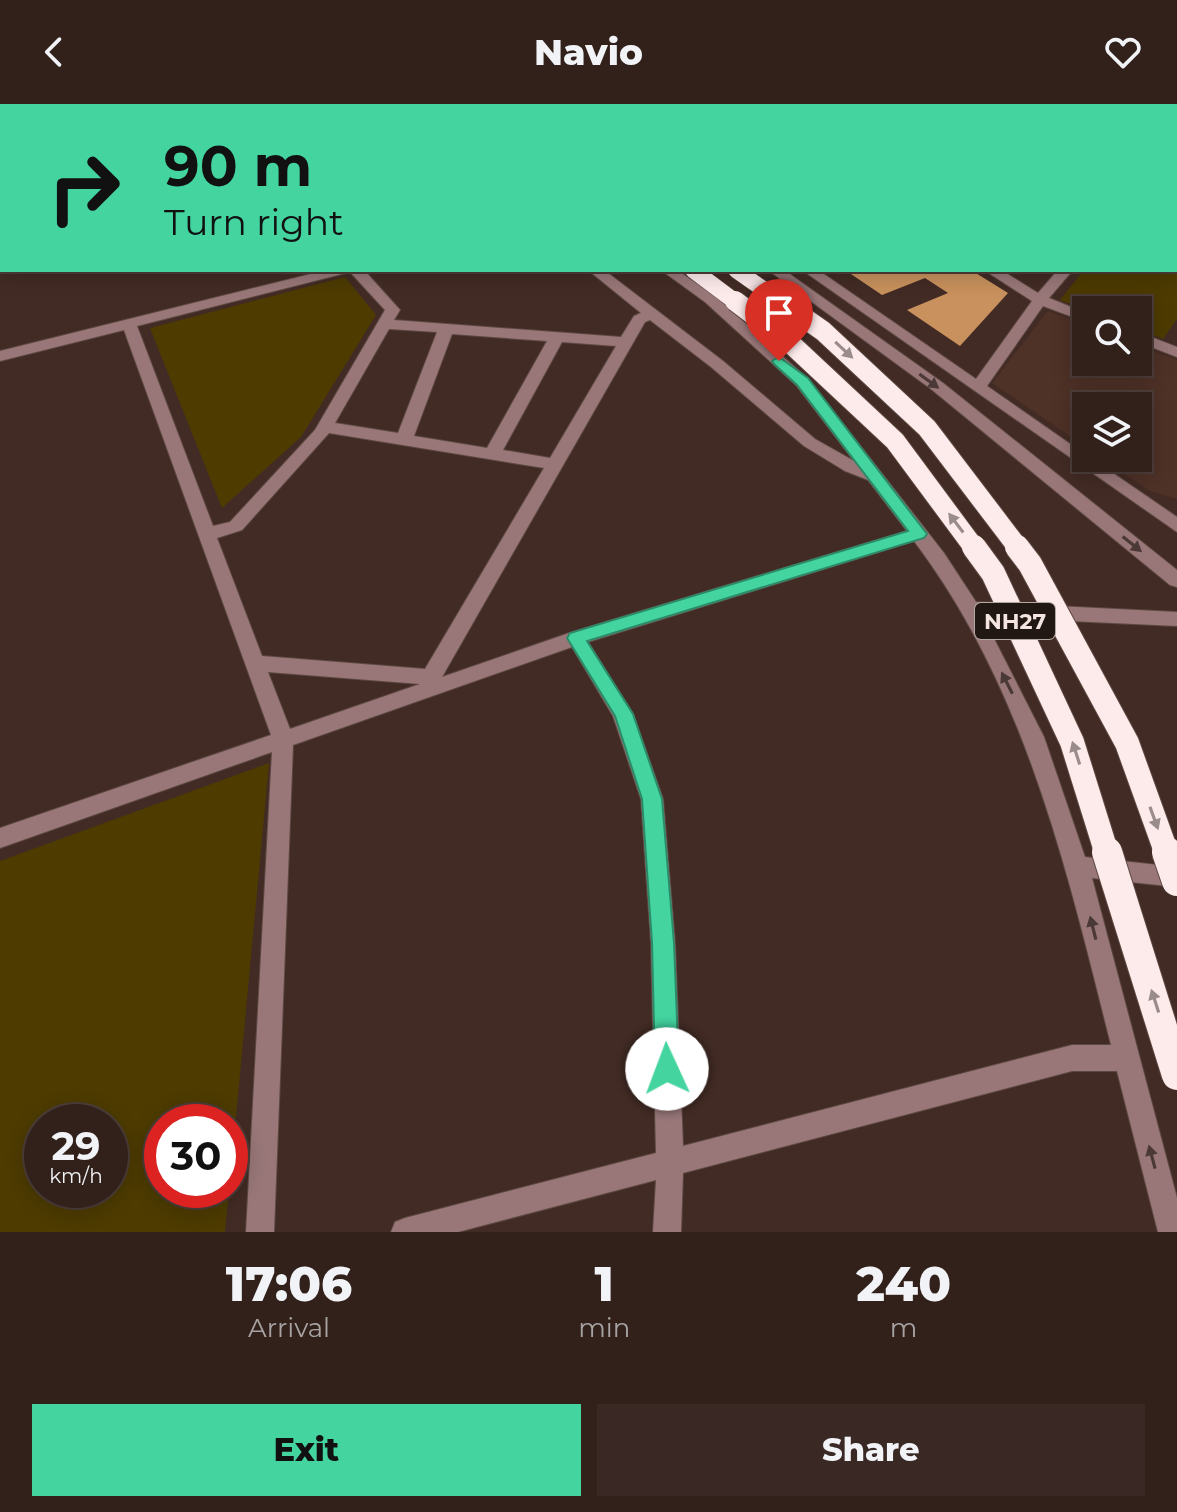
<!DOCTYPE html>
<style>
:root{--surface:#32201b;--page:#3a2824;--text:#f1f3f6;--muted:#a8a3a3;--line:#4d3e3a;--accent:#43d4a0}
body{margin:0;font-family:Montserrat,sans-serif;background:var(--page);color:var(--text);height:100vh;display:flex;flex-direction:column;font-size:30px;white-space:nowrap}
*{box-sizing:border-box;margin:0}
p{font-size:26px;color:var(--muted)}
.icon{flex:none;width:44px;height:44px;fill:none;stroke:currentColor;stroke-width:2;stroke-linecap:round;stroke-linejoin:round}
.map{position:relative;height:1128px;overflow:hidden}
.details{display:flex;flex-direction:column;background:var(--surface);flex:1}
.details>*{flex:none}
.hud{position:absolute;left:0px;top:0px;width:1178px;height:168px;box-shadow:0 4px 20px #0003,0 0 0 2px var(--line);background:#43d4a0;color:#111;overflow:hidden}
.fabs{position:absolute;left:1072px;top:192px;display:grid;gap:16px}
.fabs a{display:grid;place-items:center;width:80px;height:80px;border-radius:0px;background:var(--surface);box-shadow:0 4px 20px #0003,0 0 0 2px var(--line);font-size:40px}
.speed{position:absolute;left:24px;top:1000px;display:flex;gap:16px;font-size:40px;font-weight:700;text-align:center}
.speed>*{display:grid;place-content:center;width:104px;height:104px;border-radius:50%;background:var(--surface);box-shadow:0 4px 20px #0003,0 0 0 2px var(--line);line-height:1}
.speed small{font-size:20px;font-weight:400}
.speed .limit{border:12px solid #d22;background:#fff;color:#111}
.pin{position:absolute;display:grid;place-items:center;width:68px;height:68px;color:#fff;margin:-82px -34px;border-radius:50% 50% 50% 0;rotate:-45deg;box-shadow:0 0 8px #0007}
.pin .icon{rotate:45deg}
.me{position:absolute;width:88px;margin:-44px;rotate:358deg;stroke-linejoin:round;filter:drop-shadow(0 0 6px #0008)}
.turn{display:flex;align-items:center;gap:28px;height:168px;padding:0 32px;font-size:36px}
.turn .icon{width:104px;height:104px;stroke-width:2.5}
.turn b{display:block;font-size:56px;line-height:68px}
.eta{display:flex;justify-content:space-evenly;align-items:center;height:136px;text-align:center}
.eta b{font-size:48px;font-weight:800;line-height:56px}
.primary-button{display:flex;gap:16px;margin-top:auto;padding:16px 32px}
.primary-button a{flex:1;height:92px;border-radius:0px;background:var(--accent);color:#111;font-size:32px;font-weight:800;line-height:92px;text-align:center}
.primary-button a+a{background:var(--page);color:var(--text)}
header{display:flex;justify-content:space-between;align-items:center;height:104px;padding:0 32px;background:var(--surface);font-size:36px;font-weight:800}
.map>svg:first-child{display:block}
</style>
<header><svg class="icon" aria-label="back" viewBox="0 0 24 24"><path d="M15 5l-7 7 7 7"/></svg>Navio<svg class="icon" aria-label="heart" viewBox="0 0 24 24"><path d="M12 20l-8-8c-3-5 5-10 8-4 3-6 11-1 8 4z"/></svg></header>
<div class="map">
<svg width="1177" height="1128" viewBox="0 0 1177 1128">
<rect width="100%" height="100%" fill="#422b24"/>
<path fill="#4e3127" d="M 1048,207 L 1086,221 L 1086,258 L 1138,258 L 1138,241 L 1177,256 L 1177,395 L 1150,387 L 1101,354 L 1138,354 L 1138,302 L 1086,302 L 1086,343 L 992,279 Z"/>
<g fill="#4d3b00" fill-rule="evenodd">
<path d="M 1177,129 L 1177,215 L 1163,235 L 1138,225 L 1138,206 L 1087,206 L 1060,196 L 1084,166 L 1176,166 Z"/>
<path d="M 345,173 L 376,211 L 301,333 L 222,404 L 150,224 Z"/>
<path d="M 269,659 L 230,1078 L 230,1018 L 162,1018 L 162,1086 L 229,1086 L 225,1128 L 0,1128 L 0,757 ZM 42,1018 L 110,1018 L 110,1086 L 42,1086 Z"/>
</g>
<path fill="#c8915d" d="M 845,166 L 971,166 L 1008,189 L 960,242 L 907,206 L 948,189 L 925,174 L 882,191 Z"/>
<g fill="none" stroke-linecap="round" stroke-linejoin="round">
<defs>
<g id="minor">
<path d="M 143,0 L 155,0 L 156,2 L 144,2 Z"/>
<path d="M 162,0 L 182,0 L 161,2 Z"/>
<path d="M 221,0 L 241,0 L 220,2 Z"/>
<path d="M 388,0 L 401,0 L 402,2 L 389,2 Z"/>
<path d="M 430,0 L 443,0 L 444,2 L 431,2 Z"/>
<path d="M 522,0 L 536,0 L 537,2 L 523,2 Z"/>
<path d="M 564,0 L 578,0 L 579,2 L 565,2 Z"/>
<path d="M 731,0 L 748,0 L 730,2 Z"/>
<path d="M 842,0 L 857,0 L 858,2 L 843,2 Z"/>
<path d="M 978,0 L 993,0 L 994,2 L 979,2 Z"/>
<path d="M 1065,0 L 1078,0 L 1064,2 Z"/>
<path d="M 1177,34 L 1177,42 L 1176,43 L 1176,35 Z"/>
<rect x="0" y="45" width="2" height="8"/>
<rect x="1176" y="119" width="1" height="8"/>
<path d="M 0,136 L 2,136 L 0,145 Z"/>
<path d="M 327,166 L 364,166 L 400,206 L 394,216 L 621,233 L 634,212 L 641,209 L 588,166 L 604,166 L 723,257 L 815,335 L 854,357 L 796,281 L 705,198 L 661,166 L 677,166 L 715,192 L 808,275 L 944,449 L 976,498 L 1177,508 L 1177,522 L 983,513 L 1044,633 L 1085,753 L 1177,763 L 1177,783 L 1092,774 L 1177,1094 L 1177,1128 L 1158,1128 L 1117,967 L 1072,967 L 683,1069 L 681,1128 L 653,1128 L 656,1076 L 458,1128 L 391,1128 L 395,1118 L 405,1114 L 656,1049 L 651,839 L 641,695 L 613,612 L 572,543 L 293,641 L 274,1128 L 246,1128 L 272,648 L 0,744 L 0,724 L 271,631 L 124,226 L 0,257 L 0,247 ZM 350,168 L 385,206 L 315,326 L 230,418 L 213,422 L 137,222 ZM 650,216 L 711,263 L 804,342 L 845,367 L 868,376 L 907,427 L 569,529 L 442,573 L 645,218 ZM 389,225 L 437,228 L 398,329 L 335,319 ZM 452,230 L 547,237 L 487,344 L 414,332 ZM 562,238 L 616,242 L 550,354 L 503,346 ZM 329,329 L 544,364 L 425,565 L 262,552 L 217,434 L 242,426 ZM 914,437 C 1026,585 1067,766 1111,941 L 1072,941 L 683,1042 L 675,839 L 663,695 L 633,610 L 588,538 ZM 268,568 L 420,580 L 290,625 Z"/>
<path d="M 768,166 L 784,166 L 943,279 L 1177,466 L 1177,483 L 1170,481 L 931,285 Z"/>
<path d="M 802,166 L 818,166 L 976,275 L 1032,197 L 984,166 L 1001,166 L 1038,189 L 1058,166 L 1073,166 L 1049,194 L 1086,209 L 1086,218 L 1043,202 L 987,282 L 1086,351 L 1086,354 L 1091,354 L 1177,413 L 1177,428 Z"/>
<path d="M 1138,228 L 1177,243 L 1177,253 L 1138,238 Z"/>
</g>
<g id="highway">
<path d="M 464,0 L 480,0 L 481,2 L 465,2 Z"/>
<path d="M 499,0 L 515,0 L 516,2 L 500,2 Z"/>
</g>
</defs>
<use href="#minor" stroke="#5e4942" stroke-width="2"/>
<use href="#highway" stroke="#5e4942" stroke-width="2"/>
<use href="#minor" fill="#997779" fill-rule="evenodd"/>
<use href="#highway" fill="#fdebec" fill-rule="evenodd"/>
<defs>
<g id="highway-bridge-far3">
<path d="M 693,166 L 737,199"/>
<path d="M 736,166 L 783,199"/>
</g>
<g id="highway-bridge-far2">
<path d="M 735,197 L 788,237 L 895,337 L 975,445"/>
<path d="M 780,197 L 823,227 L 927,324 L 1019,445"/>
</g>
<g id="highway-bridge-far1">
<path d="M 974,443 L 993,469 L 1072,638 L 1107,750"/>
<path d="M 1017,443 L 1030,460 L 1127,639 L 1167,750"/>
</g>
<g id="highway-bridge">
<path d="M 1107,748 L 1177,971"/>
<path d="M 1167,748 L 1177,777"/>
</g>
</defs>
<use href="#highway-bridge-far3" stroke="#5e4942" stroke-width="17" stroke-linecap="butt"/>
<use href="#highway-bridge-far2" stroke="#5e4942" stroke-width="22" stroke-linecap="butt"/>
<use href="#highway-bridge-far1" stroke="#5e4942" stroke-width="26" stroke-linecap="butt"/>
<use href="#highway-bridge" stroke="#5e4942" stroke-width="32" stroke-linecap="butt"/>
<use href="#highway-bridge-far3" stroke="#fdebec" stroke-width="16"/>
<use href="#highway-bridge-far2" stroke="#fdebec" stroke-width="20"/>
<use href="#highway-bridge-far1" stroke="#fdebec" stroke-width="24"/>
<use href="#highway-bridge" stroke="#fdebec" stroke-width="30"/>
</g>
<defs><path id="oneway-solid" d="M-6-.8H1V-3.2L6.5 0L1 3.2V.8H-6Z" transform="scale(2)"/></defs>
<g fill="#9a8c8a">
<use href="#oneway-solid" transform="translate(844 246) rotate(43)"/>
<use href="#oneway-solid" transform="translate(956 419) rotate(-127)"/>
<use href="#oneway-solid" transform="translate(1076 649) rotate(-108)"/>
<use href="#oneway-solid" transform="translate(1154 714) rotate(70)"/>
<use href="#oneway-solid" transform="translate(1155 897) rotate(-108)"/>
</g>
<g fill="#4b3937">
<use href="#oneway-solid" transform="translate(929 277) rotate(36)"/>
<use href="#oneway-solid" transform="translate(1132 440) rotate(39)"/>
<use href="#oneway-solid" transform="translate(1007 579) rotate(-117)"/>
<use href="#oneway-solid" transform="translate(1093 824) rotate(-104)"/>
<use href="#oneway-solid" transform="translate(1152 1053) rotate(-105)"/>
</g>
<path fill="#43d4a0" stroke="#2c8a68" stroke-width="2" d="M 779,253 L 808,274 L 927,430 L 924,434 L 587,537 L 633,610 L 662,695 L 674,839 L 679,965 L 675,974 L 667,977 L 659,974 L 655,965 L 652,839 L 642,695 L 615,612 L 567,534 L 570,529 L 908,427 L 797,281 L 774,260 L 772,257 Z"/>
<g text-anchor="middle" dominant-baseline="central" stroke-width="8" stroke-linejoin="round" paint-order="stroke">
<rect fill="#211713" stroke="#b5a7a2" stroke-width="2" x="975" y="499" width="80" height="36" rx="6"/>
<g font-size="22" font-weight="bold" fill="#f4e5e0">
<text x="1015" y="517">NH27</text>
</g>
</g>
</svg>
<div class="fabs">
<a><svg class="icon" aria-label="search" viewBox="0 0 24 24"><circle cx="10" cy="10" r="6"/><path d="M15 15l6 6"/></svg></a>
<a><svg class="icon" aria-label="layers" viewBox="0 0 24 24"><path d="M12 4l9 5-9 5-9-5zM3 14l9 5 9-5"/></svg></a>
</div>
<div class="speed"><div>29<small>km/h</small></div><div class="limit">30</div></div>
<div class="pin" style="left:779px;top:257px;background:#d93025"><svg class="icon" aria-label="arrive" viewBox="0 0 24 24"><path d="M6 21V4h12l-3 4 3 4H6"/></svg></div>
<svg class="me" style="left:667px;top:965px" viewBox="-20 -20 40 40"><circle r="19" fill="#fff"/><path d="M0-13L10 11 0 6-10 11z" fill="#43d4a0"/></svg>
<div class="hud">
<div class="turn"><svg class="icon" aria-label="right" viewBox="0 0 24 24"><path d="M7 20v-9h11M14 6l5 5-5 5"/></svg><div><b>90 m</b>Turn right</div></div>
</div>
</div>
<section class="details">
<div class="eta">
<div><b>17:06</b><p>Arrival</p></div>
<div><b>1</b><p>min</p></div>
<div><b>240</b><p>m</p></div>
</div>
<div class="primary-button"><a>Exit</a><a>Share</a></div>
</section>
